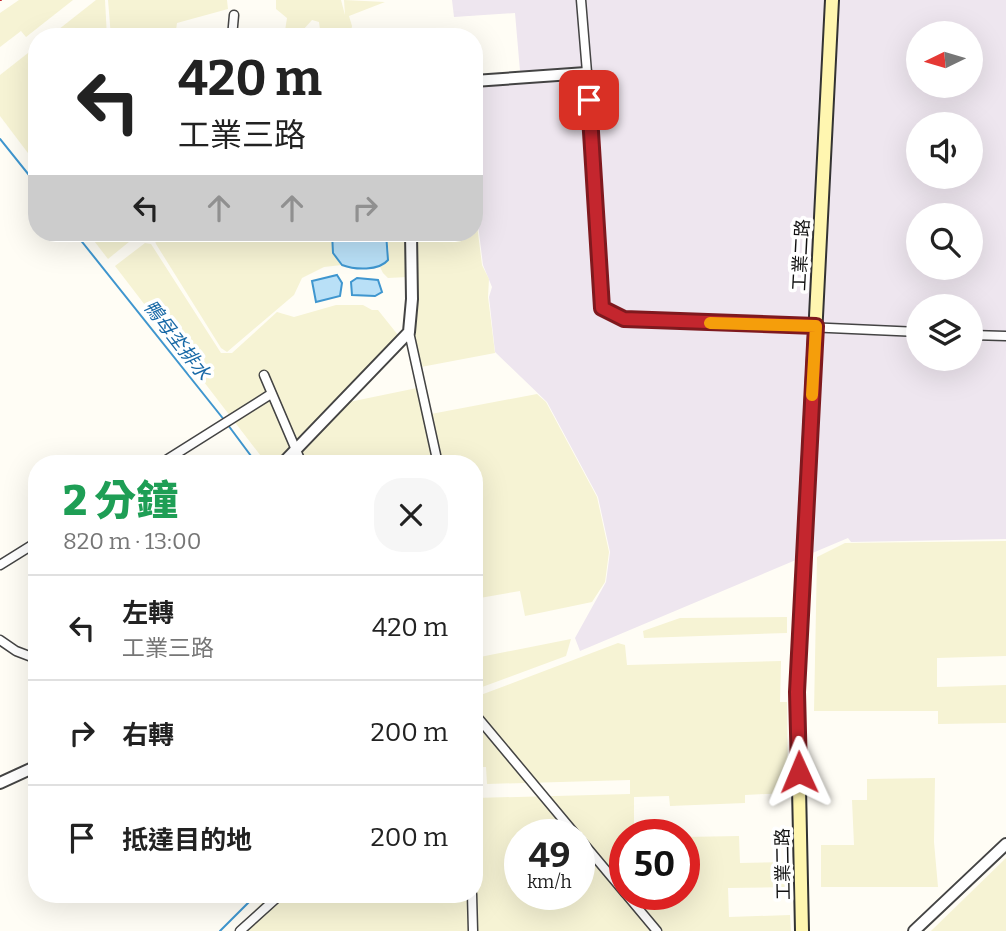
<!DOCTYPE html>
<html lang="zh-TW">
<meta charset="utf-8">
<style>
:root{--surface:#fff;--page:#f6f6f6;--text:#222;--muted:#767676;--line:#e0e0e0}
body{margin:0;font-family:Bitter,"Noto Sans TC",serif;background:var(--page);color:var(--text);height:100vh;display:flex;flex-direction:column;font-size:26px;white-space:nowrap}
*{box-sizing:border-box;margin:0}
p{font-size:23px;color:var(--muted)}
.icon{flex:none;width:38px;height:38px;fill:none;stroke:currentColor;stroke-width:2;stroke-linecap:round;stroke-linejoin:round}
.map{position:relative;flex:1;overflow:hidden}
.drawer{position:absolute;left:28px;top:455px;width:455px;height:448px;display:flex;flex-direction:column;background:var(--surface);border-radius:28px;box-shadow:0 7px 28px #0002}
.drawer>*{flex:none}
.guide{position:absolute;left:28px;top:28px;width:455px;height:214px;border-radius:28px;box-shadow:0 7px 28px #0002;background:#fff;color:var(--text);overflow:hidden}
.needle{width:46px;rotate:265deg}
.tools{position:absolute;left:906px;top:21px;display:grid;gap:14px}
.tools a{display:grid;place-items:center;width:77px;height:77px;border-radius:50%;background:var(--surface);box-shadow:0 7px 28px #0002;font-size:35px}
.speed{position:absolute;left:504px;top:819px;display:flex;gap:14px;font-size:35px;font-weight:700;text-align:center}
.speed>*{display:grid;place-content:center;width:91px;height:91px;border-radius:50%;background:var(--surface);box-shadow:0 7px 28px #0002;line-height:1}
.speed small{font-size:18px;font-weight:400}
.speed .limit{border:10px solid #d22;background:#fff;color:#111}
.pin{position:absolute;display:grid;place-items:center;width:60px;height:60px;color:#fff;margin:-30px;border-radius:14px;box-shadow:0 4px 10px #0006}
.me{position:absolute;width:77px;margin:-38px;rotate:359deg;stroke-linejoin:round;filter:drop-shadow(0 0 5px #0008)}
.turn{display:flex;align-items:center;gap:24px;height:147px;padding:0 35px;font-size:32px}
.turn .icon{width:91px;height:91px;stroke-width:2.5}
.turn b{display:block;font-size:49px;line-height:60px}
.lanes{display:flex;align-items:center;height:66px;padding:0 35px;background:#0003;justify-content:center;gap:35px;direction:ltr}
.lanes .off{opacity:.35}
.round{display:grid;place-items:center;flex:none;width:74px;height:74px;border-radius:28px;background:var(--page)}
.head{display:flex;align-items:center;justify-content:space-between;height:119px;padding:0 35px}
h1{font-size:42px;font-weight:800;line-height:52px;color:#1e9e55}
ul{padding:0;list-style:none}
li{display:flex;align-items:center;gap:21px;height:105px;padding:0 35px;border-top:2px solid var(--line)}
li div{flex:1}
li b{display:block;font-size:26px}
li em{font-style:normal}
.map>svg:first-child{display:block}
</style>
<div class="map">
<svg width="1006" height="931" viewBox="0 0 1006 931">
<rect width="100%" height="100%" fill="#fffdf5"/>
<path fill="#eee6ef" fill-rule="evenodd" d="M 452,0 L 1006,0 L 1006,539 L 851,542 L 848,538 L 580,651 L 575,638 L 606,582 L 610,552 L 598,497 L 547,402 L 495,352 L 489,297 L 492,287 L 483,265 L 474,191 L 474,75 L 520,71 L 515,13 L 454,17 ZM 919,33 L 971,33 L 971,86 L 919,86 ZM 919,124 L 971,124 L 971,177 L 919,177 ZM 919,215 L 971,215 L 971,268 L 919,268 ZM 919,306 L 971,306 L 971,359 L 919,359 Z"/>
<g fill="#f6f3d4" fill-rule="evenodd">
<path d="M 19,0 L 73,0 L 26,37 L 21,31 L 0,47 L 0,13 Z"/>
<path d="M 96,0 L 105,0 L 107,37 L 49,37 Z"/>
<path d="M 108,0 L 227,0 L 228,9 L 177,23 L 175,37 L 111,37 Z"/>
<path d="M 276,0 L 341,0 L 345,15 L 344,0 L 385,2 L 349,16 L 352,26 L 350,37 L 321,37 L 319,22 L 312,20 L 302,31 L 302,37 L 284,37 L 287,18 L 276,9 Z"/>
<path d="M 37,46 L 37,165 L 0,116 L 0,75 Z"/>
<path d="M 474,201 L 482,265 L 489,279 L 488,297 L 495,353 L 421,367 L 413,333 L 414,233 L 474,233 Z"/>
<path d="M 88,233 L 133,233 L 135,237 L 108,259 Z"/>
<path d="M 172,233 L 332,233 L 333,253 L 342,265 L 324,267 L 302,278 L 294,295 L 227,352 L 221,348 L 156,244 L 155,241 Z"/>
<path d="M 386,233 L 407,233 L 408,277 L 388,278 L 383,273 L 380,267 L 385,264 L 389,251 Z"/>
<path d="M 145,243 L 151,244 L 221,353 L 232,353 L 277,312 L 294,317 L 336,305 L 363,305 L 372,310 L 378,310 L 398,335 L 280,464 L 267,464 L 115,266 Z"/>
<path d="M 417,388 L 433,464 L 290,464 L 349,402 Z"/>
<path d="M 537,394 L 546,402 L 597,497 L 609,552 L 605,582 L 592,602 L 525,616 L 520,591 L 474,599 L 474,464 L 441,464 L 431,414 Z"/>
<path d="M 1006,541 L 1006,656 L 937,658 L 937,687 L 1006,685 L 1006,723 L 938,724 L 938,711 L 814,711 L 817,557 L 845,543 Z"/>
<path d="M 787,617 L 787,633 L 644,638 L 643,631 L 680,618 Z"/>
<path d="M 571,639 L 566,656 L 474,690 L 475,658 Z"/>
<path d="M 618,643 L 625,645 L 627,665 L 781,661 L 780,702 L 787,702 L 788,793 L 745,795 L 745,803 L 670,806 L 669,796 L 634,797 L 634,835 L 625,835 L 625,894 L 684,894 L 684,837 L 739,836 L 740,863 L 792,862 L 792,887 L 728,888 L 729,917 L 790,915 L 791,931 L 477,931 L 474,798 L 630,794 L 630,780 L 487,784 L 486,767 L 474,767 L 474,701 L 478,696 ZM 520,835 L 579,835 L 579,894 L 520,894 Z"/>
<path d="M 935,778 L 934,842 L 938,887 L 821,887 L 821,845 L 854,845 L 852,800 L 867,800 L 867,779 Z"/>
<path d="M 1006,858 L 1006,931 L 931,931 Z"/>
<path d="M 270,894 L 468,894 L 469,931 L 235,931 Z"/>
</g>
<g fill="#b9e0f7" stroke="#3f96cf" stroke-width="2">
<path d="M 332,233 L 386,233 L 388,260 C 379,271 355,270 342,265 L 333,253 Z"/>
<path d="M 337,275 L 342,283 L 340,296 L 316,302 L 312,281 Z"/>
<path d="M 357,278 L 378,280 L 382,292 L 375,296 L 352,295 L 351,282 Z"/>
</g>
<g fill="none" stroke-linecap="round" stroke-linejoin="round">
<g stroke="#3f96cf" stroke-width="2">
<path d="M 0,139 L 37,185"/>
<path d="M 75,233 L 225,421"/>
<path d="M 228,425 L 257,464"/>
<path d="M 220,931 L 257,894"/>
</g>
<defs>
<g id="minor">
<path d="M 581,0 L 596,181 L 602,308 L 623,319 L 919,332"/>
<path d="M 232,37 L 234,15"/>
<path d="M 409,332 L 438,464"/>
<path d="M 971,335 L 1006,336"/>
<path d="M 264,375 L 302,464"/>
<path d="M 160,464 L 271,394"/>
<path d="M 0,565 L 37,542"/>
<path d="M 0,640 L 16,651 L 37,659"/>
<path d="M 474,713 L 576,835"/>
<path d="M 579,838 L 625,893"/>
<path d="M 472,894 L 473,931"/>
<path d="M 626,894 L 657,931"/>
<path d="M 240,931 L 281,894"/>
</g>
<g id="tertiary">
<path d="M 474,81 L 586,73"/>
<path d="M 282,464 L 409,332 L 412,299 L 411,233"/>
<path d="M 0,783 L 37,766"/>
<path d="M 914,931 L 1006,844"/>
</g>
<path id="secondary" d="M 802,931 L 797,692 L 832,0"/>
</defs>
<use href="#minor" stroke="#444" stroke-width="11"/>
<use href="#tertiary" stroke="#444" stroke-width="14"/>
<use href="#secondary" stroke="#333" stroke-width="16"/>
<use href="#minor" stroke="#fff" stroke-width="8"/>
<use href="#tertiary" stroke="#fff" stroke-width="10"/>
<use href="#secondary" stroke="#fff6b0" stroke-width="12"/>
<path stroke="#c4262e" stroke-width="2" d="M 0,0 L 1,0"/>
</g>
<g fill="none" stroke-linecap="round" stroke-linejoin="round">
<defs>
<path id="route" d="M 589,100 L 602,308 L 624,319 L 816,326 L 797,692 L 799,772"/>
</defs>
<use href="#route" stroke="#7f191e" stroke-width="18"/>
<use href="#route" stroke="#c4262e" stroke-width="12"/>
<path stroke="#f59e0b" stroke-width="12" d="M 710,323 L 816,326 L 812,395"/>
</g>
<g text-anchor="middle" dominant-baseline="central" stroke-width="7" stroke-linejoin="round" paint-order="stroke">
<g font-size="18" fill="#111" stroke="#fff">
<text transform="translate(801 255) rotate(-87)">工業二路</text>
<text transform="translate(783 864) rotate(-91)">工業二路</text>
</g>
<g font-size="19" font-style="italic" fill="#1768a6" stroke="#fff">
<text transform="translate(177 340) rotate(52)">鴨母坔排水</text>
</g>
</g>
</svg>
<div class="tools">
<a><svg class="needle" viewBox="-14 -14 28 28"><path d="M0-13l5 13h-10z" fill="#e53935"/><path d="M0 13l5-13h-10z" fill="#767676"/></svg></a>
<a><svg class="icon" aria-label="sound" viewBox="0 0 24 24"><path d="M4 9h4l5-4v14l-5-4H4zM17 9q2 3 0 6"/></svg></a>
<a><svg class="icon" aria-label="search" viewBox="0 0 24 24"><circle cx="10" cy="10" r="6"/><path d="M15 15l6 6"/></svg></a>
<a><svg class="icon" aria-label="layers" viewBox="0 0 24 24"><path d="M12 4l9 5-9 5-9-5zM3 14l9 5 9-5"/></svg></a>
</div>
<div class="speed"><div>49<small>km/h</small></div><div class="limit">50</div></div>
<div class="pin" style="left:589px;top:100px;background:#d93025"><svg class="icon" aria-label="arrive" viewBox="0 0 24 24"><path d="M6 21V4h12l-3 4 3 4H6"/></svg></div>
<svg class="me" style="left:799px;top:772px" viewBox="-20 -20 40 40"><path d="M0-17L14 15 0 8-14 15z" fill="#c4262e" stroke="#fff" stroke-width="4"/></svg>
<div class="guide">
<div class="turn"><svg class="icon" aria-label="left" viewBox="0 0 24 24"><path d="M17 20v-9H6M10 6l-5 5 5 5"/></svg><div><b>420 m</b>工業三路</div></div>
<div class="lanes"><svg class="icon" aria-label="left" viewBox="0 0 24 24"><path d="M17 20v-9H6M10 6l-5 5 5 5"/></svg><svg class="icon off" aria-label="ahead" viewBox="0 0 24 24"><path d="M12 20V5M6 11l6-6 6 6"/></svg><svg class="icon off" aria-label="ahead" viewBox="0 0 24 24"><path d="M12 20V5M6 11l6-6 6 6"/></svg><svg class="icon off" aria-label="right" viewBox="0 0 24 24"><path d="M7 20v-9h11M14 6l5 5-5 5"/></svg></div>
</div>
<section class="drawer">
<div class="head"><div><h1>2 分鐘</h1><p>820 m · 13:00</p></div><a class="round"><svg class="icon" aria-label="close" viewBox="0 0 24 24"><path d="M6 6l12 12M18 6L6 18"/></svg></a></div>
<ul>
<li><svg class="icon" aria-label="left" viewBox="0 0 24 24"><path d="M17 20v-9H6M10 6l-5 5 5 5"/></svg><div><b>左轉</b><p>工業三路</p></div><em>420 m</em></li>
<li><svg class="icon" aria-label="right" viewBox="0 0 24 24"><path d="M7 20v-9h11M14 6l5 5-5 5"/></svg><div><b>右轉</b></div><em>200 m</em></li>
<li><svg class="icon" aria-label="arrive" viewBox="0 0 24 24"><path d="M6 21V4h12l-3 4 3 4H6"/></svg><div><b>抵達目的地</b></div><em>200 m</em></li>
</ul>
</section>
</div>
